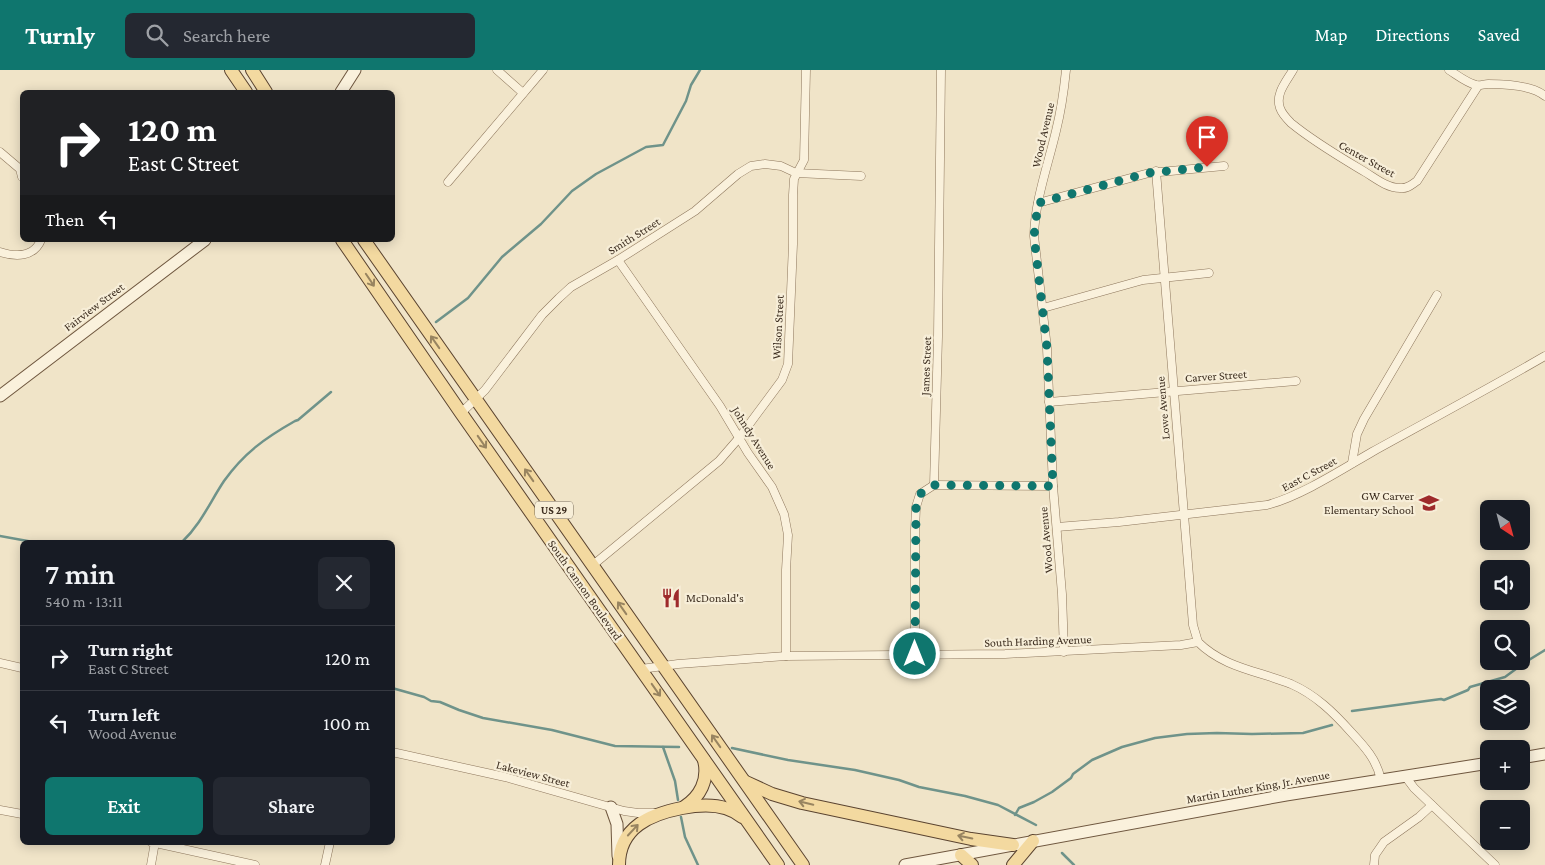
<!DOCTYPE html>
<meta charset="utf-8">
<style>
:root{--surface:#171b24;--page:#242831;--text:#f1f3f6;--muted:#9ea1a6;--line:#363941;--accent:#0f766e}
body{margin:0;font-family:"Crimson Pro",serif;background:var(--page);color:var(--text);height:100vh;display:flex;flex-direction:column;font-size:19px;white-space:nowrap}
*{box-sizing:border-box;margin:0}
p{font-size:16px;color:var(--muted)}
.icon{flex:none;width:28px;height:28px;fill:none;stroke:currentColor;stroke-width:2;stroke-linecap:round;stroke-linejoin:round}
.map{position:relative;flex:1;overflow:hidden}
.sheet{position:absolute;left:20px;top:470px;width:375px;height:305px;display:flex;flex-direction:column;background:var(--surface);border-radius:8px;box-shadow:0 2px 12px #0003}
.sheet>*{flex:none}
.banner{position:absolute;left:20px;top:20px;width:375px;height:152px;border-radius:8px;box-shadow:0 2px 12px #0003;background:#202124;color:#fff;overflow:hidden}
.needle{width:32px;rotate:144deg}
.tools{position:absolute;left:1480px;top:430px;display:grid;gap:10px}
.tools a{display:grid;place-items:center;width:50px;height:50px;border-radius:8px;background:var(--surface);box-shadow:0 2px 12px #0003;font-size:25px}
.pin{position:absolute;display:grid;place-items:center;width:42px;height:42px;color:#fff;margin:-51px -21px;border-radius:50% 50% 50% 0;rotate:-45deg;box-shadow:0 0 5px #0007}
.pin .icon{rotate:45deg}
.me{position:absolute;width:55px;margin:-28px;rotate:0deg;stroke-linejoin:round;filter:drop-shadow(0 0 4px #0008)}
.turn{display:flex;align-items:center;gap:18px;height:105px;padding:0 25px;font-size:22px}
.turn .icon{width:65px;height:65px;stroke-width:2.5}
.turn b{display:block;font-size:35px;line-height:42px}
.then{display:flex;align-items:center;height:48px;padding:0 25px;background:#0003;gap:10px;font-size:19px}
.round{display:grid;place-items:center;flex:none;width:52px;height:52px;border-radius:8px;background:var(--page)}
.summary{display:flex;align-items:center;justify-content:space-between;height:85px;padding:0 25px}
h1{font-size:30px;font-weight:600;line-height:38px}
.cta{display:flex;gap:10px;margin-top:auto;padding:10px 25px}
.cta a{flex:1;height:58px;border-radius:8px;background:var(--accent);color:#fff;font-size:20px;font-weight:600;line-height:58px;text-align:center}
.cta a+a{background:var(--page);color:var(--text)}
ul{padding:0;list-style:none}
li{display:flex;align-items:center;gap:15px;height:65px;padding:0 25px;border-top:1px solid var(--line)}
li div{flex:1}
li b{display:block;font-size:19px}
li em{font-style:normal}
header{display:flex;align-items:center;gap:30px;box-sizing:border-box;height:70px;padding:0 25px;background:var(--accent);color:#fff}
header strong{font-size:24px}
nav{display:flex;gap:28px;margin-inline-start:auto;font-size:18px}
.search{width:350px;height:45px;background:var(--page);display:flex;align-items:center;gap:12px;box-sizing:border-box;padding:0 18px;border-radius:8px;color:var(--muted);font-size:19px}
.map>svg:first-child{display:block}
</style>
<header>
<strong>Turnly</strong>
<div class="search"><svg class="icon" aria-label="search" viewBox="0 0 24 24"><circle cx="10" cy="10" r="6"/><path d="M15 15l6 6"/></svg>Search here</div>
<nav><a>Map</a><a>Directions</a><a>Saved</a></nav>
</header>
<div class="map">
<svg width="1545" height="795" viewBox="0 0 1545 795">
<rect width="100%" height="100%" fill="#f0e4c8"/>
<g fill="none" stroke-linecap="round" stroke-linejoin="round">
<g stroke="#6f938a" stroke-width="2.5">
<path d="M 436,252 L 468,228 L 502,187 L 541,154 L 572,121 L 596,104 L 646,77 L 663,75 L 686,31 L 691,15 L 700,0"/>
<path d="M 0,466 L 33,472"/>
<path d="M 182,472 C 201,454 210,432 224,411 C 244,383 265,368 295,351 L 298,350 L 331,322"/>
<path d="M 392,618 L 424,627 L 431,631 L 440,632 L 459,640 L 483,648 L 552,660 L 615,676 L 679,677"/>
<path d="M 1352,641 L 1441,629 L 1444,630 L 1468,620 L 1470,617 L 1505,607 L 1524,593 L 1545,580"/>
<path d="M 663,677 L 675,711 L 678,730"/>
<path d="M 732,678 L 788,690 L 855,700 L 899,710 L 919,717 L 965,726 L 998,735 L 1036,755"/>
<path d="M 1015,745 L 1019,738 L 1034,732 L 1052,722 L 1071,708 L 1073,704 L 1092,690 L 1122,677 L 1155,668 L 1187,664 L 1217,663 L 1252,664 L 1303,663 L 1332,655"/>
<path d="M 681,747 L 685,767 L 698,795"/>
<path d="M 1062,783 L 1074,795"/>
</g>
<defs>
<g id="street">
<path d="M 497,0 L 523,23"/>
<path d="M 1293,0 C 1286,12 1275,24 1280,38 C 1282,44 1287,49 1291,53 C 1314,72 1340,87 1365,102 C 1375,108 1387,118 1400,118 C 1407,119 1411,115 1417,111 L 1478,16"/>
<path d="M 1449,0 C 1457,5 1467,13 1476,15 C 1480,16 1484,14 1488,14 C 1504,14 1532,15 1545,26"/>
<path d="M 0,82 L 20,99 L 22,107"/>
<path d="M 1156,101 L 1193,555 L 1198,572"/>
<path d="M 448,112 L 543,0"/>
<path d="M 1038,133 L 1149,103 L 1224,96"/>
<path d="M 0,182 C 16,187 34,187 41,170"/>
<path d="M 618,190 L 720,336 L 748,383 L 772,417 L 784,444 L 788,465 L 786,500 L 786,586"/>
<path d="M 1043,238 L 1143,210 L 1209,203"/>
<path d="M 1049,332 L 1296,311"/>
<path d="M 461,343 L 485,320 L 542,245 L 559,228 L 571,217 L 618,190 L 695,141 L 738,104 L 751,96 L 765,94 L 781,96 L 796,103 L 861,106"/>
<path d="M 1352,393 L 1357,364 L 1364,349 L 1437,225"/>
<path d="M 934,415 L 938,267 L 941,0"/>
<path d="M 1057,457 L 1119,452 L 1267,435 C 1301,426 1341,400 1372,382 C 1430,350 1488,319 1545,286"/>
<path d="M 593,495 L 719,391 L 739,368 L 782,310 L 788,294 L 793,174 L 793,125 L 794,109 L 804,90 L 806,0"/>
<path d="M 1064,582 L 1062,524 L 1053,416 L 1047,278 L 1034,166 C 1035,130 1048,95 1056,61 C 1061,41 1064,20 1066,0"/>
<path d="M 915,584 L 915,460 L 916,437 L 920,424 L 934,415 L 1053,416"/>
<path d="M 0,593 L 22,598"/>
<path d="M 641,599 L 678,594 L 786,586 L 1005,584 L 1181,575 L 1198,572 C 1224,598 1259,601 1291,614 C 1316,625 1334,643 1351,662 C 1365,677 1377,690 1381,710"/>
<path d="M 392,682 L 505,707 L 624,741 L 638,743 L 655,743"/>
<path d="M 1405,706 L 1414,718 L 1495,795"/>
<path d="M 0,740 L 22,744"/>
<path d="M 151,772 L 255,795"/>
<path d="M 151,795 L 155,772"/>
<path d="M 325,795 L 330,772"/>
<path d="M 1374,795 L 1375,785 L 1384,772 L 1419,747 L 1432,735"/>
</g>
<g id="secondary">
<path d="M 341,22 L 355,0"/>
<path d="M 0,326 L 205,170"/>
<path d="M 1521,688 L 1545,684"/>
<path d="M 611,737 L 617,754 L 618,786"/>
<path d="M 905,795 L 1286,725 L 1489,693"/>
</g>
<g id="primary">
<path d="M 231,0 L 246,22"/>
<path d="M 252,0 L 266,22"/>
<path d="M 342,170 L 461,343 L 778,795"/>
<path d="M 364,170 L 803,795"/>
<path d="M 746,712 L 772,724 L 802,733 L 971,769 L 1013,775"/>
<path d="M 684,737 C 700,727 709,710 704,690"/>
<path d="M 961,785 L 972,795"/>
<path d="M 619,795 C 619,757 651,744 682,738 C 702,734 726,733 742,747"/>
<path d="M 1013,795 L 1033,771"/>
</g>
</defs>
<use href="#street" stroke="#8d765c" stroke-width="9"/>
<use href="#secondary" stroke="#6f573f" stroke-width="13"/>
<use href="#primary" stroke="#5b4430" stroke-width="14"/>
<use href="#street" stroke="#faf1dc" stroke-width="8"/>
<use href="#secondary" stroke="#faf1dc" stroke-width="11"/>
<use href="#primary" stroke="#f3d9a0" stroke-width="12"/>
</g>
<defs><path id="oneway-shaft" d="M-6 0H5M1.5-3L5.5 0L1.5 3" fill="none" stroke-width="1.6" stroke-linecap="round" stroke-linejoin="round" transform="scale(1.25)"/></defs>
<g stroke="#988460">
<use href="#oneway-shaft" transform="translate(370 210) rotate(56)"/>
<use href="#oneway-shaft" transform="translate(435 272) rotate(-125)"/>
<use href="#oneway-shaft" transform="translate(482 372) rotate(55)"/>
<use href="#oneway-shaft" transform="translate(529 405) rotate(-125)"/>
<use href="#oneway-shaft" transform="translate(622 538) rotate(-125)"/>
<use href="#oneway-shaft" transform="translate(656 620) rotate(55)"/>
<use href="#oneway-shaft" transform="translate(716 671) rotate(-125)"/>
<use href="#oneway-shaft" transform="translate(806 733) rotate(-167)"/>
<use href="#oneway-shaft" transform="translate(633 760) rotate(-47)"/>
<use href="#oneway-shaft" transform="translate(965 767) rotate(-168)"/>
</g>
<g fill="none" stroke-linecap="round" stroke-linejoin="round">
<path stroke="#0f766e" stroke-width="9" stroke-dasharray="0 16.2" d="M 915,584 L 916,437 L 920,424 L 934,415 L 1053,416 L 1047,278 L 1034,166 L 1038,133 L 1148,103 L 1207,97"/>
</g>
<defs>
<symbol id="school-bare" viewBox="-9 -9 18 18"><path d="M0-5L7-2L0 1L-7-2ZM-4 1L0 2.5L4 1V4Q0 6-4 4Z" fill="#9e2a2b" stroke="#f7eed8" stroke-width="2.5" paint-order="stroke"/></symbol>
<symbol id="restaurant-bare" viewBox="-9 -9 18 18"><path d="M-5-6h1v4h1v-4h1v4h1v-4h1v5L-1.5 .5V6h-2V.5L-5-1ZM5-6V6H3V1.5H1.5Q1.5-4 5-6Z" fill="#9e2a2b" stroke="#f7eed8" stroke-width="2.5" paint-order="stroke"/></symbol>
</defs>
<g fill-rule="evenodd">
<use href="#school-bare" x="1415" y="419" width="28" height="28"/>
<use href="#restaurant-bare" x="657" y="514" width="28" height="28"/>
</g>
<g text-anchor="middle" dominant-baseline="central" stroke-width="4.5" stroke-linejoin="round" paint-order="stroke">
<rect fill="#f7eed8" stroke="#756857" stroke-width="1" x="535" y="431.5" width="38" height="17" rx="4"/>
<g font-size="11" font-weight="bold" fill="#3d2e20">
<text x="554" y="440">US 29</text>
</g>
<g font-size="12" fill="#3d2e20" stroke="#f7eed8">
<text transform="translate(1043 65) rotate(-77)">Wood Avenue</text>
<text transform="translate(1367 89) rotate(29)">Center Street</text>
<text transform="translate(634 166) rotate(-32)">Smith Street</text>
<text transform="translate(94 237) rotate(-37)">Fairview Street</text>
<text transform="translate(778 257) rotate(-87)">Wilson Street</text>
<text transform="translate(926 296) rotate(-88)">James Street</text>
<text transform="translate(1216 306) rotate(-4)">Carver Street</text>
<text transform="translate(1163 338) rotate(-95)">Lowe Avenue</text>
<text transform="translate(754 368) rotate(58)">Johndy Avenue</text>
<text transform="translate(1309 404) rotate(-28)">East C Street</text>
<text transform="translate(1046 470) rotate(-95)">Wood Avenue</text>
<text transform="translate(585 520) rotate(55)">South Cannon Boulevard</text>
<text transform="translate(1038 571) rotate(-2)">South Harding Avenue</text>
<text transform="translate(533 704) rotate(15)">Lakeview Street</text>
<text transform="translate(1258 717) rotate(-10)">Martin Luther King, Jr. Avenue</text>
</g>
<g font-size="12" fill="#3d2e20" stroke="#f7eed8" text-anchor="end">
<text x="1414" y="426">GW Carver<tspan x="1414" dy="14">Elementary School</tspan></text>
<text x="686" y="528" text-anchor="start">McDonald's</text>
</g>
</g>
</svg>
<div class="tools">
<a><svg class="needle" viewBox="-14 -14 28 28"><path d="M0-13l5 13h-10z" fill="#e53935"/><path d="M0 13l5-13h-10z" fill="#9ea1a6"/></svg></a>
<a><svg class="icon" aria-label="sound" viewBox="0 0 24 24"><path d="M4 9h4l5-4v14l-5-4H4zM17 9q2 3 0 6"/></svg></a>
<a><svg class="icon" aria-label="search" viewBox="0 0 24 24"><circle cx="10" cy="10" r="6"/><path d="M15 15l6 6"/></svg></a>
<a><svg class="icon" aria-label="layers" viewBox="0 0 24 24"><path d="M12 4l9 5-9 5-9-5zM3 14l9 5 9-5"/></svg></a>
<a>+</a>
<a>−</a>
</div>
<div class="pin" style="left:1207px;top:97px;background:#d93025"><svg class="icon" aria-label="arrive" viewBox="0 0 24 24"><path d="M6 21V4h12l-3 4 3 4H6"/></svg></div>
<svg class="me" style="left:915px;top:584px" viewBox="-20 -20 40 40"><circle r="17" fill="#0f766e" stroke="#fff" stroke-width="3"/><path d="M0-11L8 9 0 5-8 9z" fill="#fff"/></svg>
<div class="banner">
<div class="turn"><svg class="icon" aria-label="right" viewBox="0 0 24 24"><path d="M7 20v-9h11M14 6l5 5-5 5"/></svg><div><b>120 m</b>East C Street</div></div>
<div class="then">Then<svg class="icon" aria-label="left" viewBox="0 0 24 24"><path d="M17 20v-9H6M10 6l-5 5 5 5"/></svg></div>
</div>
<section class="sheet">
<div class="summary"><div><h1>7 min</h1><p>540 m · 13:11</p></div><a class="round"><svg class="icon" aria-label="close" viewBox="0 0 24 24"><path d="M6 6l12 12M18 6L6 18"/></svg></a></div>
<ul>
<li><svg class="icon" aria-label="right" viewBox="0 0 24 24"><path d="M7 20v-9h11M14 6l5 5-5 5"/></svg><div><b>Turn right</b><p>East C Street</p></div><em>120 m</em></li>
<li><svg class="icon" aria-label="left" viewBox="0 0 24 24"><path d="M17 20v-9H6M10 6l-5 5 5 5"/></svg><div><b>Turn left</b><p>Wood Avenue</p></div><em>100 m</em></li>
</ul>
<div class="cta"><a>Exit</a><a>Share</a></div>
</section>
</div>
